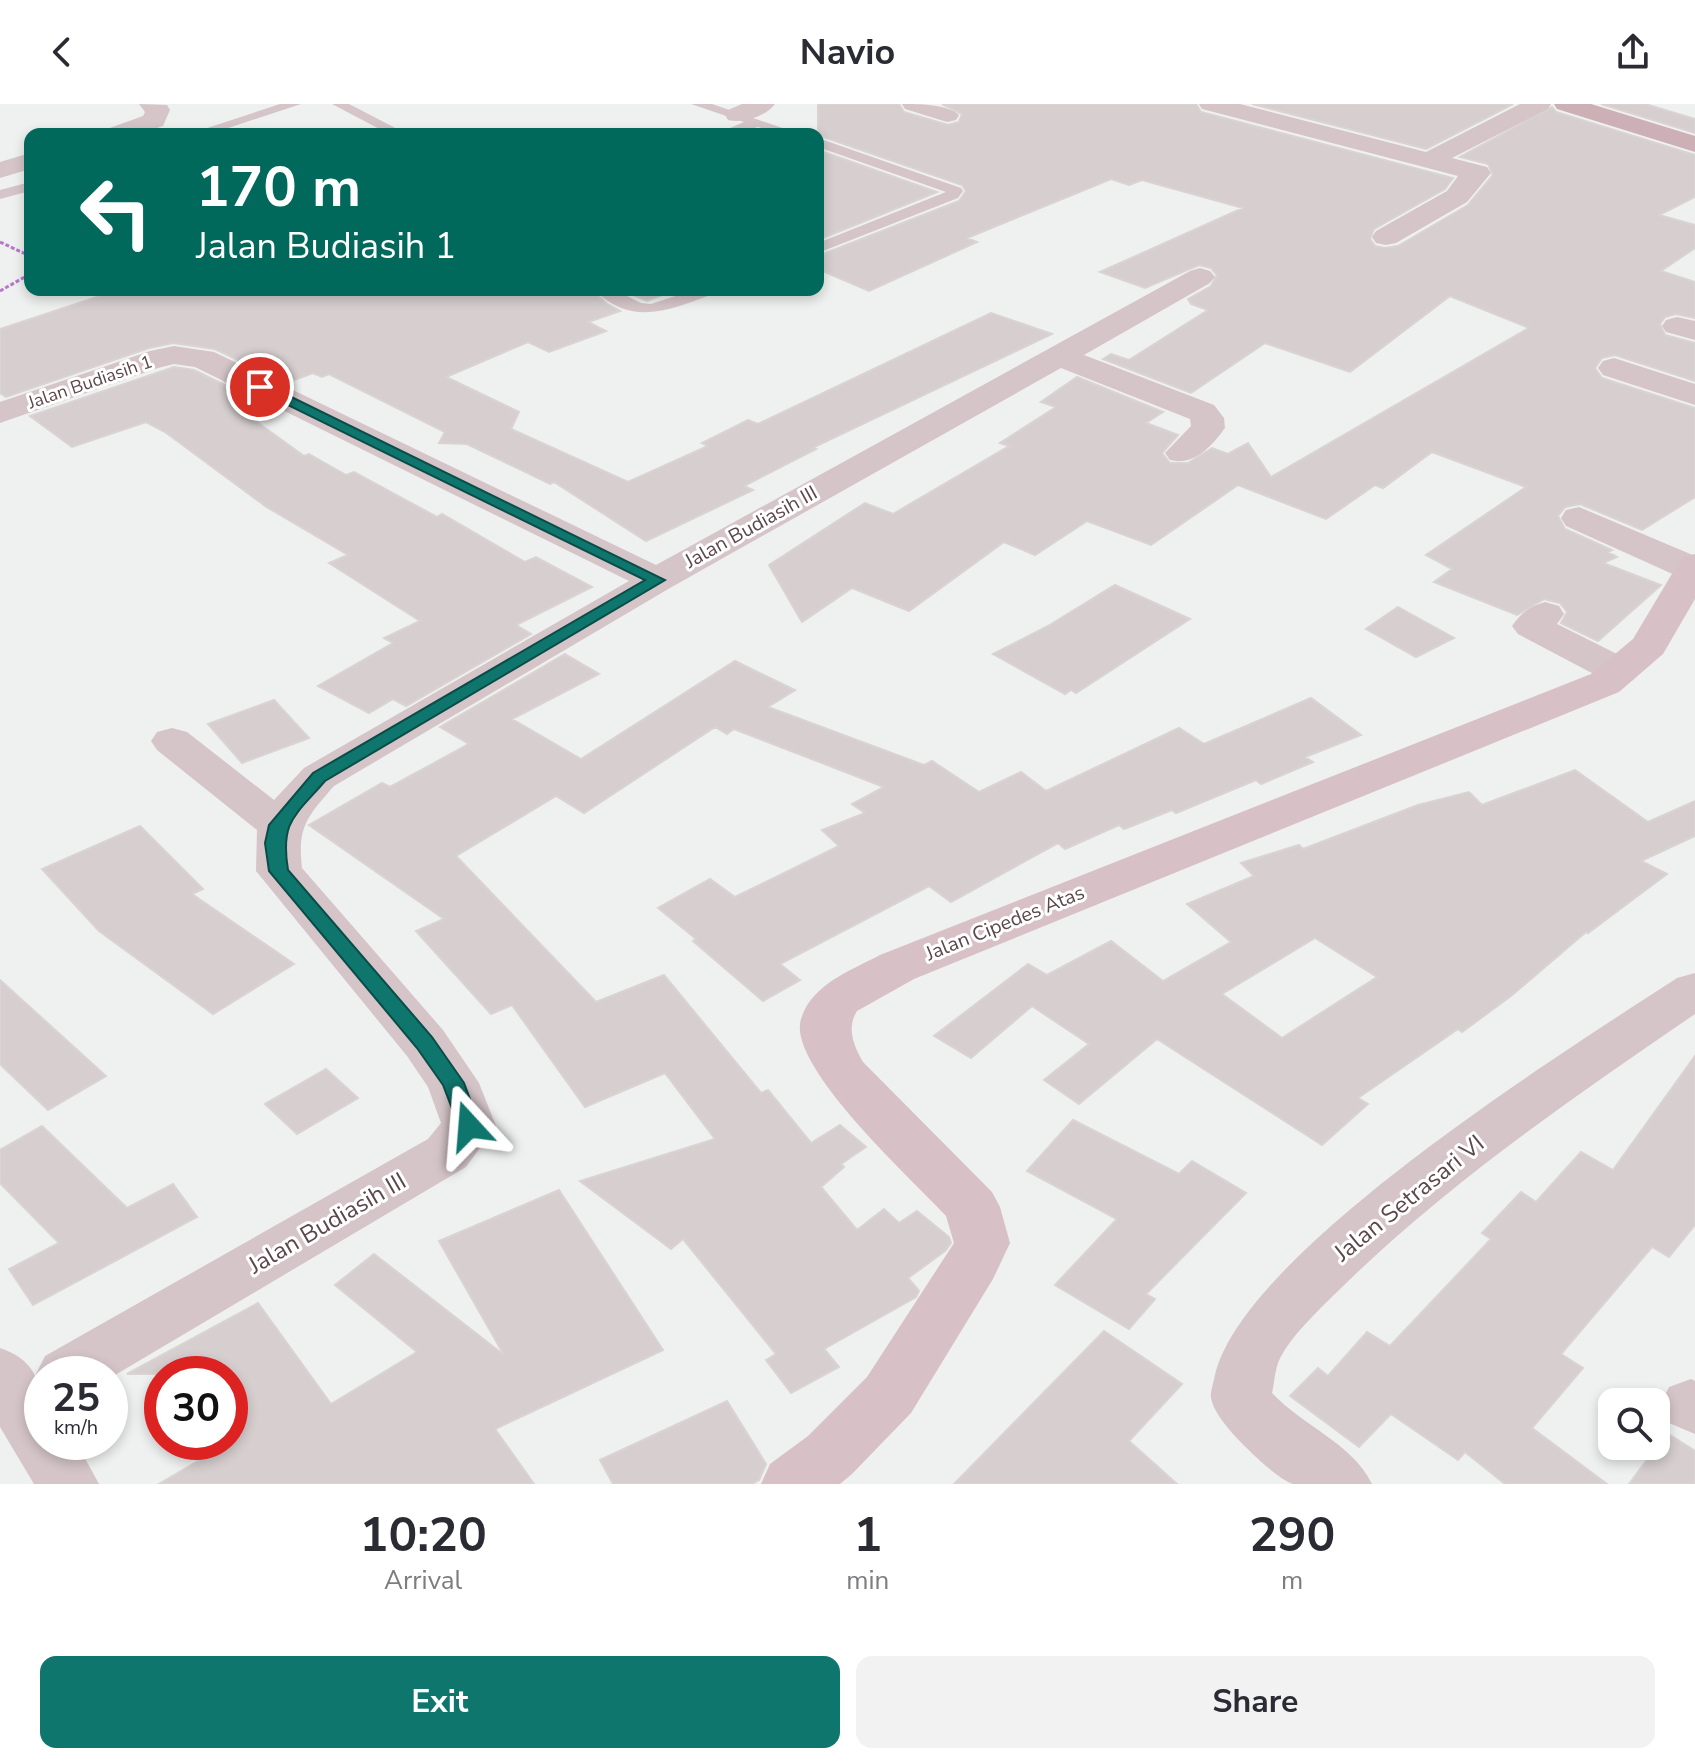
<!DOCTYPE html>
<style>
:root{--surface:#fff;--page:#f2f2f3;--text:#2b2b33;--muted:#7c7c81;--accent:#0f766e}
body{margin:0;font-family:"Nunito Sans",sans-serif;background:var(--page);color:var(--text);height:100vh;display:flex;flex-direction:column;font-size:30px;white-space:nowrap}
*{box-sizing:border-box;margin:0}
p{font-size:26px;color:var(--muted)}
.icon{flex:none;width:44px;height:44px;fill:none;stroke:currentColor;stroke-width:2;stroke-linecap:round;stroke-linejoin:round}
.map{position:relative;height:1380px;overflow:hidden}
.details{display:flex;flex-direction:column;background:var(--surface);flex:1}
.details>*{flex:none}
.hud{position:absolute;left:24px;top:24px;width:800px;height:168px;border-radius:16px;box-shadow:0 4px 12px #0003;background:#00695c;color:#fff;overflow:hidden}
.buttons{position:absolute;left:1598px;top:1284px;display:grid;gap:16px}
.buttons a{display:grid;place-items:center;width:72px;height:72px;border-radius:16px;background:var(--surface);box-shadow:0 4px 12px #0003;font-size:40px}
.speed{position:absolute;left:24px;top:1252px;display:flex;gap:16px;font-size:40px;font-weight:700;text-align:center}
.speed>*{display:grid;place-content:center;width:104px;height:104px;border-radius:50%;background:var(--surface);box-shadow:0 4px 12px #0003;line-height:1}
.speed small{font-size:20px;font-weight:400}
.speed .limit{border:12px solid #d22;background:#fff;color:#111}
.pin{position:absolute;display:grid;place-items:center;width:68px;height:68px;color:#fff;margin:-34px;border:4px solid #fff;border-radius:50%;box-shadow:0 2px 8px #0007}
.me{position:absolute;width:88px;margin:-44px;rotate:341deg;stroke-linejoin:round;filter:drop-shadow(0 0 6px #0008)}
.turn{display:flex;align-items:center;gap:28px;height:168px;padding:0 40px;font-size:36px}
.turn .icon{width:104px;height:104px;stroke-width:2.5}
.turn b{display:block;font-size:56px;line-height:68px}
.eta{display:flex;justify-content:space-evenly;align-items:center;height:136px;text-align:center}
.eta b{font-size:48px;font-weight:700;line-height:56px}
.cta{display:flex;gap:16px;margin-top:auto;padding:16px 40px}
.cta a{flex:1;height:92px;border-radius:16px;background:var(--accent);color:#fff;font-size:32px;font-weight:700;line-height:92px;text-align:center}
.cta a+a{background:var(--page);color:var(--text)}
header{display:flex;justify-content:space-between;align-items:center;height:104px;padding:0 40px;background:var(--surface);font-size:36px;font-weight:700}
.map>svg:first-child{display:block}
</style>
<header><svg class="icon" aria-label="back" viewBox="0 0 24 24"><path d="M15 5l-7 7 7 7"/></svg>Navio<svg class="icon" aria-label="share" viewBox="0 0 24 24"><path d="M12 15V3M7 8l5-5 5 5M5 13v7h14v-7"/></svg></header>
<div class="map">
<svg width="1695" height="1380" viewBox="0 0 1695 1380">
<rect width="100%" height="100%" fill="#eef1ef"/>
<g fill="#d6cecf" stroke="#dad3d3" stroke-width="2" fill-rule="evenodd">
<path d="M 818,0 L 899,0 L 904,8 L 948,21 L 959,18 L 962,10 L 942,0 L 1196,0 L 1201,8 L 1453,74 L 1445,85 L 1374,125 L 1370,135 L 1375,142 L 1385,144 L 1398,142 L 1468,101 L 1493,71 L 1488,60 L 1460,53 L 1552,3 L 1556,8 L 1695,51 L 1695,93 L 1659,111 L 1695,121 L 1695,144 L 1661,167 L 1695,178 L 1695,214 L 1676,210 L 1665,213 L 1660,220 L 1665,231 L 1695,239 L 1695,277 L 1615,251 L 1602,254 L 1595,264 L 1602,274 L 1695,304 L 1695,393 L 1642,426 L 1580,400 L 1565,403 L 1558,412 L 1565,425 L 1612,446 L 1608,448 L 1617,453 L 1603,459 L 1661,481 L 1598,537 L 1561,519 L 1567,508 L 1560,499 L 1544,495 L 1517,511 L 1434,478 L 1452,465 L 1426,451 L 1526,383 L 1432,348 L 1383,384 L 1375,381 L 1326,415 L 1238,381 L 1151,441 L 1087,417 L 1035,451 L 1004,438 L 909,507 L 852,484 L 802,518 L 769,461 L 865,399 L 893,410 L 1009,342 L 1000,339 L 1056,303 L 1041,298 L 1077,273 L 1163,308 L 1146,319 L 1178,331 L 1162,349 L 1170,359 L 1188,359 L 1212,344 L 1228,350 L 1248,339 L 1271,373 L 1529,224 L 1450,192 L 1350,268 L 1265,239 L 1191,289 L 1103,255 L 1111,250 L 1129,256 L 1208,206 L 1191,200 L 1188,195 L 1211,182 L 1217,171 L 1211,164 L 1199,161 L 1145,184 L 1100,168 L 1243,104 L 1142,76 L 1129,81 L 1111,75 L 967,134 L 977,138 L 869,187 L 818,165 L 818,152 L 959,97 L 966,87 L 962,81 L 818,31 Z"/>
<path d="M 1252,0 L 1513,0 L 1426,45 Z"/>
<path d="M 1601,0 L 1645,0 L 1695,15 L 1695,29 Z"/>
<path d="M 818,46 L 937,88 L 818,136 Z"/>
<path d="M 118,186 L 592,186 L 607,200 L 620,207 L 588,218 L 606,227 L 549,248 L 528,238 L 446,273 L 519,308 L 511,325 L 628,378 L 708,342 L 702,339 L 748,316 L 758,320 L 991,209 L 1052,230 L 812,344 L 816,345 L 744,382 L 753,386 L 646,437 L 554,378 L 550,380 L 467,340 L 439,339 L 445,328 L 329,270 L 322,273 L 313,269 L 286,279 L 215,245 L 173,239 L 149,244 L 6,293 L 0,289 L 0,225 Z"/>
<path d="M 622,186 L 664,186 L 665,190 L 647,197 Z"/>
<path d="M 174,263 L 194,266 L 251,294 L 233,301 L 304,352 L 309,350 L 346,371 L 354,368 L 437,413 L 442,410 L 525,458 L 536,453 L 592,483 L 516,521 L 531,530 L 406,602 L 393,595 L 369,609 L 318,582 L 393,539 L 384,534 L 420,517 L 329,459 L 348,451 L 265,402 L 165,328 L 146,318 L 72,343 L 30,312 Z"/>
<path d="M 1115,481 L 1190,515 L 1076,589 L 1071,586 L 1065,590 L 993,550 L 1048,522 Z"/>
<path d="M 1398,503 L 1454,534 L 1416,553 L 1366,525 Z"/>
<path d="M 565,550 L 599,570 L 512,615 L 581,655 L 735,557 L 795,586 L 768,603 L 924,661 L 932,657 L 979,688 L 1021,668 L 1046,687 L 1179,624 L 1204,640 L 1311,594 L 1361,631 L 1305,653 L 1313,658 L 1261,680 L 1256,676 L 1176,709 L 1172,706 L 1124,725 L 1119,721 L 1065,745 L 1058,739 L 951,798 L 929,782 L 780,860 L 800,876 L 763,897 L 693,837 L 696,835 L 658,804 L 710,775 L 735,793 L 839,742 L 822,726 L 865,709 L 852,700 L 884,683 L 734,625 L 727,630 L 715,623 L 584,709 L 556,692 L 456,752 L 596,898 L 664,871 L 761,989 L 768,986 L 811,1039 L 840,1021 L 866,1043 L 841,1060 L 844,1063 L 821,1083 L 857,1126 L 884,1105 L 899,1119 L 917,1107 L 949,1133 L 951,1139 L 945,1147 L 908,1174 L 919,1187 L 916,1193 L 824,1245 L 839,1263 L 791,1289 L 766,1256 L 776,1250 L 683,1135 L 671,1145 L 580,1077 L 715,1035 L 665,969 L 585,1003 L 512,901 L 491,910 L 416,827 L 444,815 L 309,721 L 382,679 L 390,683 L 469,640 L 440,623 Z"/>
<path d="M 274,596 L 309,634 L 242,659 L 208,620 Z"/>
<path d="M 1575,666 L 1648,718 L 1695,697 L 1695,732 L 1641,757 L 1667,770 L 1588,829 L 1586,828 L 1511,892 L 1462,928 L 1458,925 L 1358,994 L 1368,1000 L 1322,1041 L 1157,935 L 1079,1000 L 1044,976 L 1089,940 L 1032,902 L 971,954 L 934,932 L 1028,860 L 1047,871 L 1111,837 L 1163,877 L 1231,838 L 1187,800 L 1254,772 L 1241,759 L 1299,741 L 1303,745 L 1418,701 L 1469,688 L 1482,701 ZM 1315,834 L 1377,873 L 1282,934 L 1222,890 Z"/>
<path d="M 140,722 L 203,785 L 192,790 L 294,860 L 213,910 L 99,827 L 42,765 Z"/>
<path d="M 0,876 L 106,972 L 48,1006 L 0,960 Z"/>
<path d="M 1695,952 L 1695,1121 L 1669,1153 L 1652,1143 L 1561,1250 L 1583,1264 L 1532,1324 L 1607,1380 L 1505,1380 L 1465,1348 L 1458,1356 L 1391,1310 L 1359,1343 L 1290,1292 L 1318,1264 L 1328,1272 L 1367,1228 L 1390,1242 L 1491,1135 L 1482,1129 L 1521,1088 L 1536,1098 L 1581,1048 L 1613,1066 Z"/>
<path d="M 326,965 L 358,994 L 297,1030 L 265,1000 Z"/>
<path d="M 1073,1016 L 1179,1070 L 1192,1057 L 1246,1089 L 1146,1190 L 1155,1195 L 1129,1225 L 1055,1181 L 1117,1115 L 1027,1067 Z"/>
<path d="M 42,1022 L 127,1104 L 173,1080 L 197,1113 L 33,1201 L 9,1165 L 59,1139 L 0,1079 L 0,1046 Z"/>
<path d="M 559,1086 L 663,1246 L 495,1325 L 534,1380 L 159,1380 L 230,1338 L 230,1270 L 127,1270 L 258,1199 L 331,1300 L 417,1248 L 335,1181 L 374,1150 L 504,1251 L 439,1137 Z"/>
<path d="M 1104,1227 L 1182,1280 L 1129,1337 L 1177,1380 L 954,1380 Z"/>
<path d="M 727,1297 L 766,1360 L 759,1376 L 752,1380 L 613,1380 L 600,1356 Z"/>
<path d="M 1667,1329 L 1695,1347 L 1695,1380 L 1629,1380 Z"/>
</g>
<g fill="none" stroke-linecap="round" stroke-linejoin="round">
<g stroke="#b877cb" stroke-width="3" stroke-dasharray="4 2" stroke-linecap="butt">
<path d="M 0,138 L 30,152"/>
<path d="M 0,187 L 30,170"/>
</g>
<g fill="#d5c5c9" fill-rule="evenodd">
<path d="M 280,0 L 301,0 L 210,30 L 189,30 Z"/>
<path d="M 332,0 L 349,0 L 407,30 L 389,30 Z"/>
<path d="M 691,0 L 712,0 L 800,30 L 780,30 L 758,23 L 736,30 L 716,30 L 744,18 Z"/>
<path d="M 818,34 L 961,84 L 963,87 L 958,94 L 818,149 L 818,139 L 946,88 L 818,43 Z"/>
<path d="M 30,78 L 30,87 L 0,95 L 0,86 Z"/>
<path d="M 595,186 L 615,186 L 641,199 L 651,200 L 694,186 L 718,186 L 716,189 C 673,204 633,225 595,186 Z"/>
</g>
<g fill="#d5c5c9" fill-rule="evenodd">
<path d="M 139,0 L 167,1 L 170,6 L 163,22 L 140,30 L 103,30 L 107,25 L 143,12 L 145,8 Z"/>
<path d="M 742,0 L 775,0 C 766,12 743,20 728,16 L 725,11 L 728,6 Z"/>
<path d="M 902,0 C 920,0 947,0 959,11 L 956,16 L 947,18 L 905,5 Z"/>
<path d="M 1199,0 L 1240,0 L 1426,48 L 1520,0 L 1551,0 L 1548,5 L 1452,54 L 1487,63 L 1491,69 L 1467,98 L 1396,139 L 1386,141 L 1376,139 L 1372,133 L 1376,127 L 1447,87 L 1458,72 L 1202,5 Z"/>
<path d="M 30,49 L 30,65 L 0,74 L 0,58 Z"/>
<path d="M 1200,164 L 1210,167 L 1215,173 L 1210,179 L 1084,251 L 1214,301 L 1224,314 L 1225,324 C 1211,343 1194,362 1170,356 L 1165,349 L 1191,322 L 1190,315 L 1061,264 L 670,484 L 334,682 C 308,712 297,722 302,764 L 443,926 L 479,979 L 496,1022 L 466,1063 L 110,1274 L 110,1270 L 42,1270 L 42,1283 L 36,1270 L 45,1252 L 428,1035 L 441,1019 L 428,983 L 407,952 L 256,767 L 257,726 L 157,646 L 151,637 L 157,628 L 172,624 L 187,628 L 274,696 L 304,664 L 629,477 L 195,263 L 174,260 L 158,264 L 0,319 L 0,298 L 150,247 L 174,242 L 214,248 L 656,461 L 1190,167 Z"/>
<path d="M 1677,213 L 1695,217 L 1695,236 L 1666,228 L 1662,222 L 1666,216 Z"/>
<path d="M 1614,254 L 1695,280 L 1695,301 L 1603,271 L 1598,264 L 1603,257 Z"/>
<path d="M 1579,403 L 1695,452 L 1695,474 L 1677,472 L 1566,422 L 1561,414 L 1566,406 Z"/>
<path d="M 1545,498 L 1559,502 L 1564,510 L 1557,520 L 1633,558 L 1639,567 L 1633,576 L 1619,579 L 1605,576 L 1518,530 L 1512,522 C 1521,509 1530,502 1545,498 Z"/>
<path d="M 1695,869 L 1695,910 C 1572,994 1447,1080 1340,1185 C 1321,1204 1288,1234 1278,1259 C 1275,1268 1274,1280 1272,1289 C 1303,1322 1353,1340 1372,1380 C 1352,1380 1310,1380 1293,1380 C 1278,1376 1244,1342 1233,1330 C 1225,1321 1213,1306 1211,1294 C 1210,1288 1214,1277 1215,1271 C 1244,1147 1567,946 1677,874 Z"/>
<path d="M 0,1244 C 47,1260 42,1295 42,1338 L 76,1338 L 99,1380 L 34,1380 L 0,1323 Z"/>
<path d="M 1691,1275 L 1695,1277 L 1695,1330 L 1669,1319 L 1660,1301 L 1669,1283 Z"/>
</g>
<path fill="#d7c1c6" fill-rule="evenodd" d="M 1695,450 L 1695,495 L 1663,550 L 1619,588 L 914,875 L 857,907 C 846,925 854,942 863,958 L 992,1088 L 1000,1103 L 1010,1139 L 993,1175 L 911,1309 L 852,1370 L 840,1380 L 761,1380 L 770,1360 L 808,1332 L 867,1273 L 954,1139 L 946,1112 C 914,1077 786,962 801,915 C 812,880 850,867 880,851 L 1591,570 L 1633,535 L 1682,453 Z"/>
<path fill="#cdafb6" fill-rule="evenodd" d="M 1554,0 L 1591,0 L 1695,32 L 1695,48 L 1557,5 Z"/>
</g>
<path fill="#0f766e" stroke="#0a4d48" stroke-width="2" d="M 255,280 L 265,280 L 665,476 L 325,677 C 295,712 280,717 288,766 L 432,933 L 464,979 L 480,1022 L 477,1028 L 461,1028 L 443,981 L 417,944 L 269,767 L 265,739 L 269,721 L 313,669 L 645,476 L 255,285 Z"/>
<g text-anchor="middle" dominant-baseline="central" stroke-width="6" stroke-linejoin="round" paint-order="stroke">
<g font-size="18" fill="#5b474c" stroke="#fff">
<text transform="translate(90 278) rotate(-19)">Jalan Budiasih 1</text>
</g>
<g font-size="20" fill="#5b474c" stroke="#fff">
<text transform="translate(751 423) rotate(-29)">Jalan Budiasih III</text>
<text transform="translate(1005 819) rotate(-22)">Jalan Cipedes Atas</text>
</g>
<g font-size="24" fill="#5b474c" stroke="#fff">
<text transform="translate(1409 1094) rotate(-39)">Jalan Setrasari VI</text>
<text transform="translate(327 1119) rotate(-30)">Jalan Budiasih III</text>
</g>
</g>
</svg>
<div class="buttons">
<a><svg class="icon" aria-label="search" viewBox="0 0 24 24"><circle cx="10" cy="10" r="6"/><path d="M15 15l6 6"/></svg></a>
</div>
<div class="speed"><div>25<small>km/h</small></div><div class="limit">30</div></div>
<div class="pin" style="left:260px;top:283px;background:#d93025"><svg class="icon" aria-label="arrive" viewBox="0 0 24 24"><path d="M6 21V4h12l-3 4 3 4H6"/></svg></div>
<svg class="me" style="left:469px;top:1022px" viewBox="-20 -20 40 40"><path d="M0-17L14 15 0 8-14 15z" fill="#0f766e" stroke="#fff" stroke-width="4"/></svg>
<div class="hud">
<div class="turn"><svg class="icon" aria-label="left" viewBox="0 0 24 24"><path d="M17 20v-9H6M10 6l-5 5 5 5"/></svg><div><b>170 m</b>Jalan Budiasih 1</div></div>
</div>
</div>
<section class="details">
<div class="eta">
<div><b>10:20</b><p>Arrival</p></div>
<div><b>1</b><p>min</p></div>
<div><b>290</b><p>m</p></div>
</div>
<div class="cta"><a>Exit</a><a>Share</a></div>
</section>
